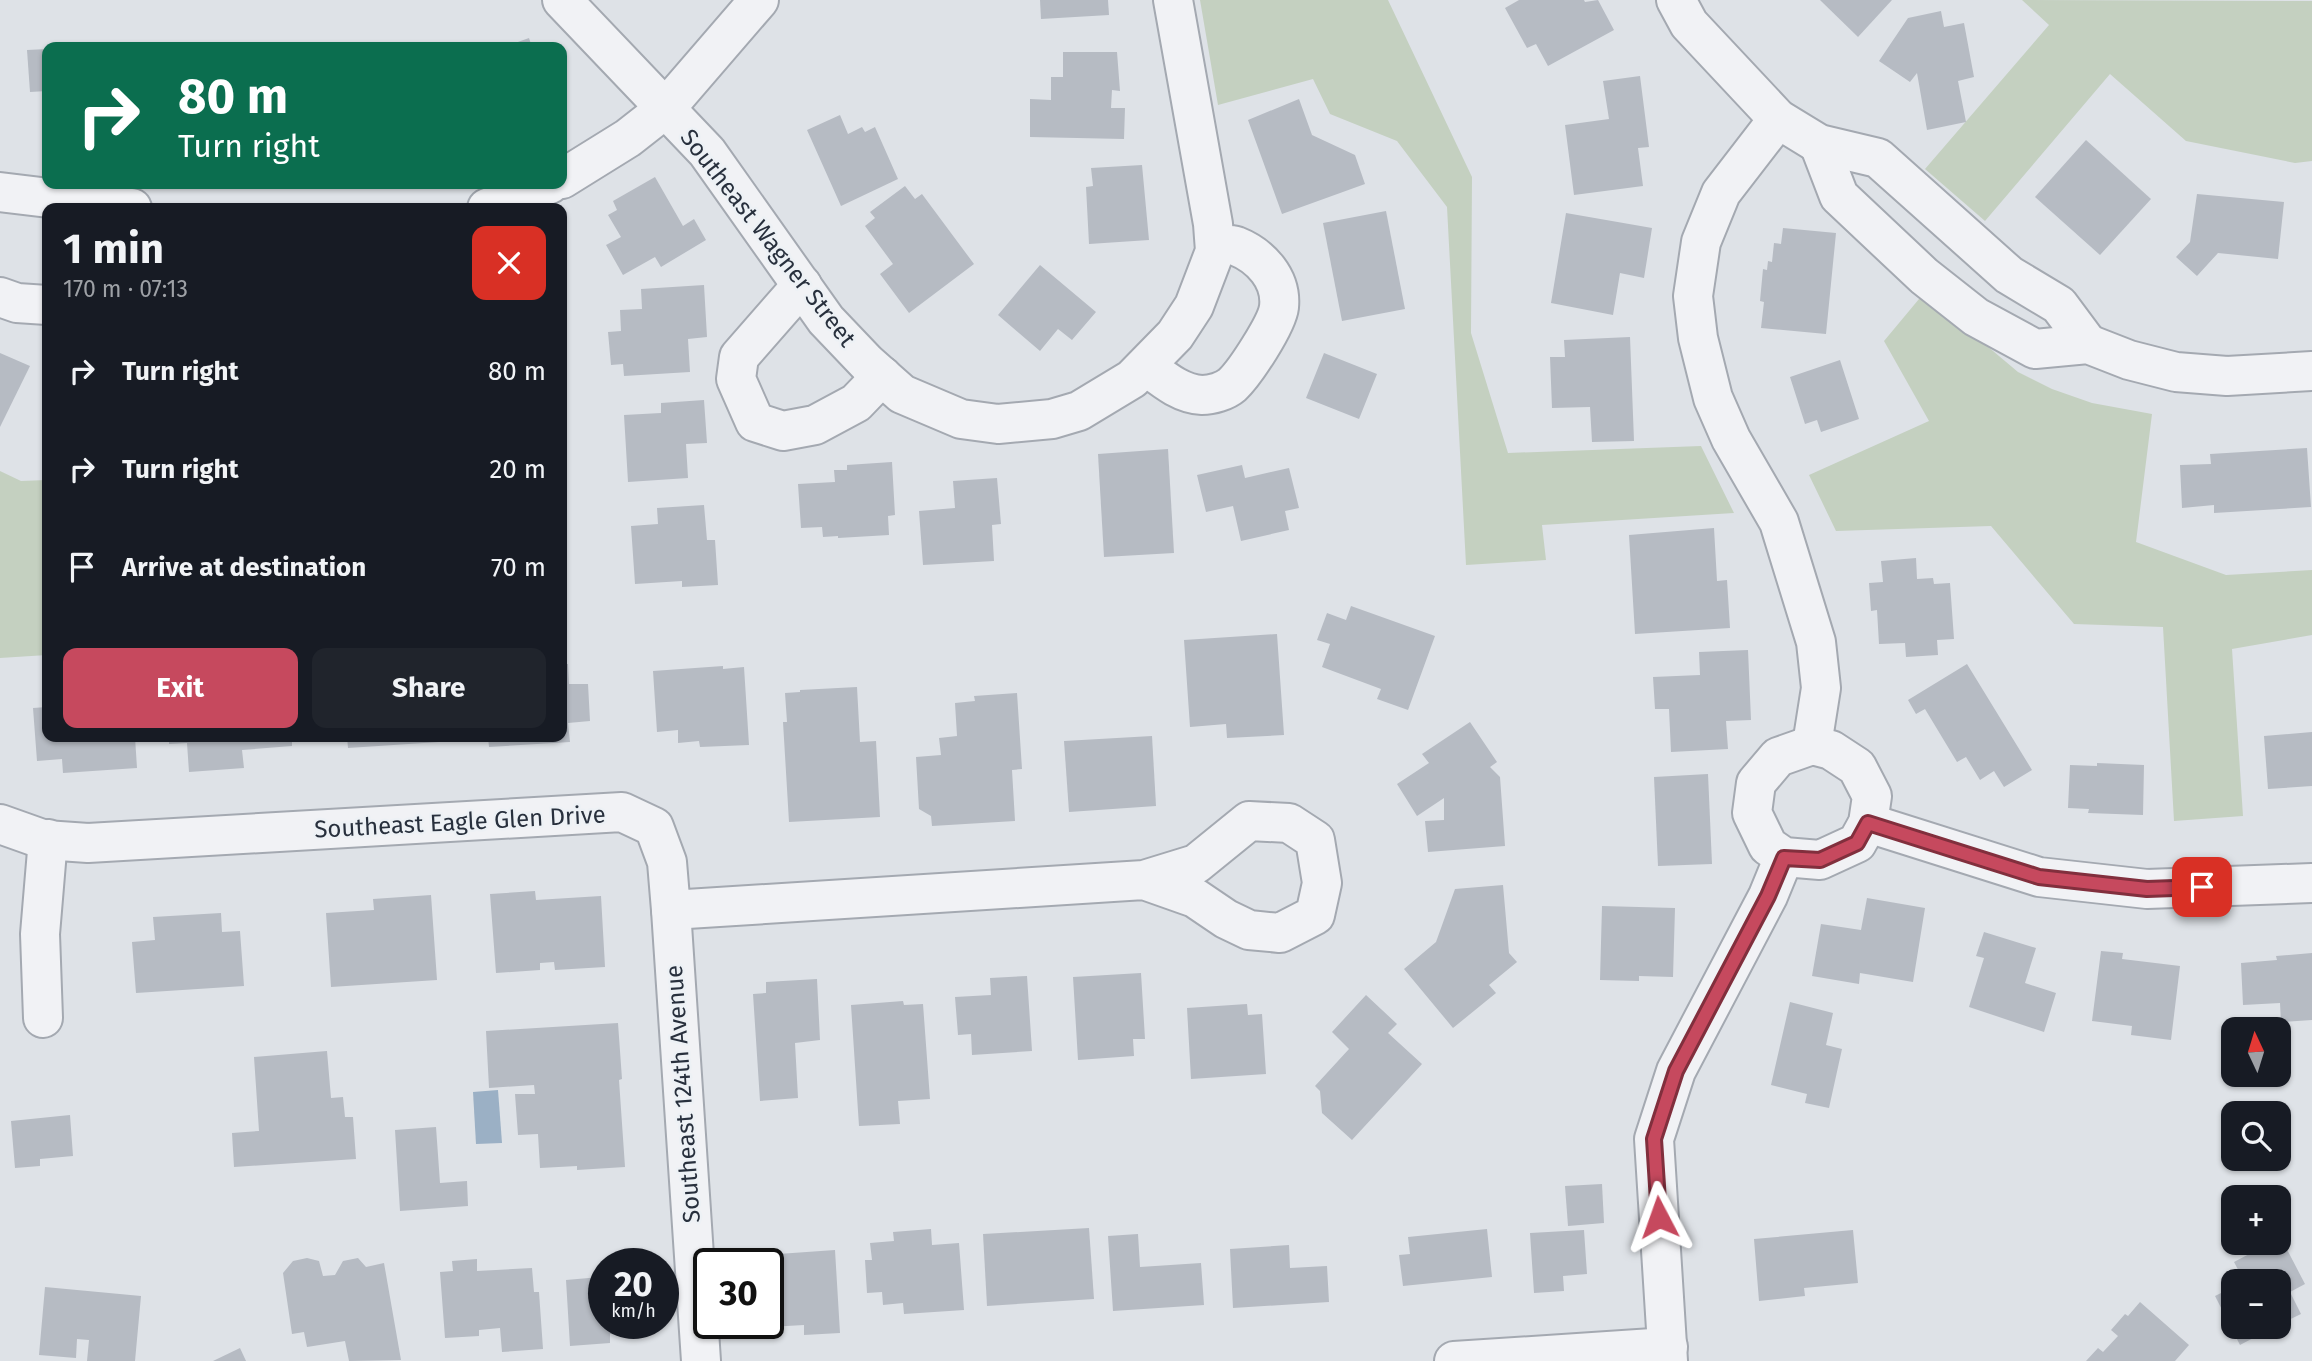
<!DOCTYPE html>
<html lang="en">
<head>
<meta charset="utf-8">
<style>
	body { margin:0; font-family:"Fira Sans",sans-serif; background:#20242c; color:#f1f3f6; height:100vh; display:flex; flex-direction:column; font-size:26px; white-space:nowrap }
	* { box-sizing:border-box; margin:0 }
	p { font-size:23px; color:#9ea1a6 }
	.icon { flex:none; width:38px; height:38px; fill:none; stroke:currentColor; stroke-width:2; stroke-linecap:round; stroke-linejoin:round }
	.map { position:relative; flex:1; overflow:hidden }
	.drawer { position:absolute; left:42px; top:203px; width:525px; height:539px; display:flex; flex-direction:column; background:#171b24; border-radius:14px; box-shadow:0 2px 5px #0004 }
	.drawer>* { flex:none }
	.guide { position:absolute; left:42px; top:42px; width:525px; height:147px; border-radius:14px; box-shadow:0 2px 5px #0004; background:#0b6e4f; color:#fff; overflow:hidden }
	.needle { width:46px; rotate:356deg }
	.tools { position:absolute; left:2221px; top:1017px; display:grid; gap:14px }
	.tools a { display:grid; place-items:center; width:70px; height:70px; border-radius:14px; background:#171b24; box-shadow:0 2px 5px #0004; font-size:35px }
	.speed { position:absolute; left:588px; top:1248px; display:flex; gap:14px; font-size:35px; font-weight:700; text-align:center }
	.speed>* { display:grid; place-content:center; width:91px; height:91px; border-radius:50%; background:#171b24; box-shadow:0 2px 5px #0004; line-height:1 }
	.speed small { font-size:18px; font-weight:400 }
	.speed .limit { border:4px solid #111; border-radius:10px; background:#fff; color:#111 }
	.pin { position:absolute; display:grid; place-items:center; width:60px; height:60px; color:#fff; margin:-30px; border-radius:14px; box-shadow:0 4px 10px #0006 }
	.me { position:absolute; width:77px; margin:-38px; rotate:356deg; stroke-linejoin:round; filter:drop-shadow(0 0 5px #0008) }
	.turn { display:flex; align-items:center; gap:24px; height:147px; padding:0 21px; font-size:32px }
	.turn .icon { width:91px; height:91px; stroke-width:2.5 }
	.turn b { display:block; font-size:49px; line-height:60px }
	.round { display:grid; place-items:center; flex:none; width:74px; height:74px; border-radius:14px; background:#20242c }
	.headline { display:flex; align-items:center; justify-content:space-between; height:119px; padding:0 21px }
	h1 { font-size:42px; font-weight:700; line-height:52px }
	.cta { display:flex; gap:14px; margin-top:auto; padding:14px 21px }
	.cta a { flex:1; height:80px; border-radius:14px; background:#c6495e; color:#fff; font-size:28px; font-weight:700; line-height:80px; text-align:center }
	.cta a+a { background:#20242c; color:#f1f3f6 }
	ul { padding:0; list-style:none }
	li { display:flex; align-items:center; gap:21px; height:98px; padding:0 21px }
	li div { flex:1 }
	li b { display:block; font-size:26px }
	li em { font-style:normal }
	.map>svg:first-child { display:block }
	.green { fill:#c4d0c0 }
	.water { fill:#9bb0c5 }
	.building { fill:#b6bbc3 }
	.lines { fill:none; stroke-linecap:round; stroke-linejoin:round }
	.minor-casing { stroke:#a4a9b1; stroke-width:42 }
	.minor { stroke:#f1f2f5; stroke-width:38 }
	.route-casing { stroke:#812f3d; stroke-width:18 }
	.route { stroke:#c6495e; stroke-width:12 }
	.labels { text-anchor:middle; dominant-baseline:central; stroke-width:5; stroke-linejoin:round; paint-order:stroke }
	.street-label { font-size:24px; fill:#28303d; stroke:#edf1f5 }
</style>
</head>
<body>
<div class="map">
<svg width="2312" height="1361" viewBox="0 0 2312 1361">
	<rect width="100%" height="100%" fill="#dee2e7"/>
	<!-- green -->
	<g class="green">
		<path d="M1200,0H1388L1472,177L1471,333L1508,453L1701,446L1734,513L1542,525L1546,560L1466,565L1447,207L1397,141L1330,114L1313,79L1218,105Z"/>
		<path d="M2022,0L2312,1V161L2295,163L2186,141L2110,74L1985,221L1925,169L2049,25Z"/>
		<path d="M1924,293L2018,372L2052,389L2092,403L2152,414L2136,542L2226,575L2312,570V635L2232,649L2243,816L2174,821L2163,627L2074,624L1991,526L1836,531L1809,475L1929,421L1884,341Z"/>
		<path d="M0,471L21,481L47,480V655L0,658Z"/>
	</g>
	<!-- water -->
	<path class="water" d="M498,1090L502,1143L476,1144L473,1092Z"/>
	<!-- building -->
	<g class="building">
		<path d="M1040,0H1108L1109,15L1041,19Z"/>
		<path d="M1519,0H1584L1585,2L1598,0L1614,30L1548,66L1536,44L1527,48L1505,8Z"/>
		<path d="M1820,0H1892L1858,37Z"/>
		<path d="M1941,11L1944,27L1964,23L1974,77L1958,81L1966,122L1927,130L1917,73L1910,82L1879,61L1908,18Z"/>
		<path d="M529,38L532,47H504Z"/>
		<path d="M109,42V47H58V45Z"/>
		<path d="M47,49V91L30,92L27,50Z"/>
		<path d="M1063,52H1117L1120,91L1112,90L1111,108H1125L1124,139L1030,137V99L1051,100V77H1063Z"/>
		<path d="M1640,76L1649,147L1638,148L1643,186L1574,195L1565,125L1609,119L1603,81Z"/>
		<path d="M1299,99L1312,135L1355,155L1365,184L1282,214L1248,120Z"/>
		<path d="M840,115L848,134L862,127L865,132L875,127L898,179L841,206L807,130Z"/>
		<path d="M2086,140L2151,199L2100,255L2035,197Z"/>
		<path d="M1142,165L1149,240L1089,244L1086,187L1093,186L1091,168Z"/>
		<path d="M655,177L683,226L694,219L706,240L661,267L655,257L623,275L606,245L621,237L608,215L617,210L613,201Z"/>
		<path d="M905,186L915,199L922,194L974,264L909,313L880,274L893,264L865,226L875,218L870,212Z"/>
		<path d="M2197,194L2284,202L2278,259L2218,253L2197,276L2176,257L2190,242Z"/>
		<path d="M1386,211L1405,309L1342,321L1323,223Z"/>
		<path d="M1566,213L1652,228L1644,278L1620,273L1613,315L1551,303Z"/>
		<path d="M1783,228L1836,233L1826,334L1761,328L1764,302L1760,301L1763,269L1767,270L1768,261L1772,262L1774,243L1781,244Z"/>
		<path d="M1040,265L1096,312L1072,340L1058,329L1040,351L998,315Z"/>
		<path d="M704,285L707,337L688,339L690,372L624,376L623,364L611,365L608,332L621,331L620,310L642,309L641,289Z"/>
		<path d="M1630,337L1634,441L1592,442L1590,407L1552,408L1550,357H1565L1564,340Z"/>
		<path d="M0,353L30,366L0,427Z"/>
		<path d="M1324,353L1377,374L1359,419L1306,398Z"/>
		<path d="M1840,360L1859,419L1821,432L1817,420L1805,424L1790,377Z"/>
		<path d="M704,400L707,443L686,444L688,478L628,482L624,415L661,413V403Z"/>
		<path d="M2307,448L2311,507L2214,513V505L2182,508L2180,465L2211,464L2210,454Z"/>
		<path d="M1168,449L1174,553L1104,557L1098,454Z"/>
		<path d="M892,462L895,515L888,516L889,535L838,538V536L823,537L822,527L801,528L798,484L835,482L834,470H847V465Z"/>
		<path d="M1242,465L1245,478L1289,468L1299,508L1285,511L1289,530L1241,541L1233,506L1206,512L1197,475Z"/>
		<path d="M997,478L1001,524L992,525L994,561L923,565L919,511L955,508L953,481Z"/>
		<path d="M704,505L707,540H715L718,585L682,587V581L635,584L631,526L658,524L657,508Z"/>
		<path d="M1714,528L1717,581L1727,580L1730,628L1635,634L1629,535Z"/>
		<path d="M1916,558L1917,579L1933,578L1934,584L1950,583L1954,639L1937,640L1938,655L1906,657L1905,643L1879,644L1877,610L1871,611L1869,583L1883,582L1881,561Z"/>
		<path d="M1351,606L1435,636L1408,710L1377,699L1381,689L1322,667L1330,644L1317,640L1327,613L1346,620Z"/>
		<path d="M1277,634L1284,735L1227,738L1226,724L1190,727L1184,640Z"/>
		<path d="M1748,650L1751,720L1726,721L1728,749L1671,752L1669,709H1655L1653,677L1700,675L1699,652Z"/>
		<path d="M562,664H568L569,684H588L590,721L568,723L570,742L489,747L488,737H562Z"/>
		<path d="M1967,664L2032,770L2004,787L1994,771L1980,780L1966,757L1957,762L1925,709L1916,714L1908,700Z"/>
		<path d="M723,666V669L744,667L749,745L700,747L699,741L678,743V730L657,732L653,671Z"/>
		<path d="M857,687L860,742L876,741L880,817L789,822L783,722H787L785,693L800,692V690Z"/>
		<path d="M1017,693L1022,769L1012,770L1015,821L932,826L931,816L919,809L916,757L941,755L939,738L957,736L955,703L975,701L974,696Z"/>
		<path d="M47,707V737H135L137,768L63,773L62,759L37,761L33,708Z"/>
		<path d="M1470,722L1497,762L1490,767L1500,777L1505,846L1428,852L1425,821L1444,820V798L1417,816L1397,784L1429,763L1422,754Z"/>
		<path d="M2312,732V786L2268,789L2264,736Z"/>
		<path d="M1152,736L1156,806L1069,812L1064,741Z"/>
		<path d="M169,737H292V746L242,750L244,768L189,772L187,743L169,744Z"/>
		<path d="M347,737H439V742L348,748Z"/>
		<path d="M2097,763L2144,765L2143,815L2088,813L2089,809L2068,808L2070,765L2097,766Z"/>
		<path d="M1708,774L1712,864L1658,866L1654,777Z"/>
		<path d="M1503,885L1509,953L1517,962L1489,985L1496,993L1453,1028L1404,969L1436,942L1455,889Z"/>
		<path d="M535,891L536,900L601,896L605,967L555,970L554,962L540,963V970L496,973L490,894Z"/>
		<path d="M431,895L437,980L331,987L326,913L374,910L373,899Z"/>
		<path d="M1867,898L1925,908L1913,982L1860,973L1859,984L1812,976L1821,924L1861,930Z"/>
		<path d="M1602,906L1675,908L1673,977L1639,976V981L1600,980Z"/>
		<path d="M221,913L222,932L240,931L244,986L136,993L132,942L155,940L153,917Z"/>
		<path d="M1984,932L2036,948L2025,983L2056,993L2044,1032L1969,1007L1984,958L1976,956Z"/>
		<path d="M2101,951L2123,953L2122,959L2180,966L2171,1040L2131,1035L2132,1026L2092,1021Z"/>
		<path d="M2312,953V1020L2281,1022L2280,1003L2243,1005L2241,963L2277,960L2276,956Z"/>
		<path d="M1141,973L1145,1039H1133L1134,1056L1078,1060L1073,977Z"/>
		<path d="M1027,976L1032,1051L972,1055L971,1034L958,1035L955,997L991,995L990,978Z"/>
		<path d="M817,979L820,1040L795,1043L798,1098L760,1101L753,994L766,993V982Z"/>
		<path d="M1366,995L1397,1024L1388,1033L1422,1064L1352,1140L1322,1113L1320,1091L1315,1086L1349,1049L1332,1032Z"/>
		<path d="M903,1001L904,1005L923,1004L930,1099L898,1101L900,1124L859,1126L851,1005Z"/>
		<path d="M1790,1002L1833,1013L1826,1045L1842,1049L1829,1108L1805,1103L1807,1094L1771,1085Z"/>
		<path d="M1247,1004L1248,1015L1262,1014L1266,1074L1191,1079L1187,1008Z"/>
		<path d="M618,1023L622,1079L619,1080L625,1167L577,1170V1166L540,1168L538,1134L518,1135L515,1094H535L534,1085L489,1088L486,1031Z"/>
		<path d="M327,1051L331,1098L343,1097L345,1117H353L356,1159L234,1167L232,1133L259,1131L254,1057Z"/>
		<path d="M70,1115L73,1156L40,1159V1166L15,1168L11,1121Z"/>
		<path d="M436,1127L440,1183L467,1181L468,1206L400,1211L395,1130Z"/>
		<path d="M1602,1184L1604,1223L1568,1226L1565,1186Z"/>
		<path d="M1089,1228L1094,1299L987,1306L983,1234Z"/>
		<path d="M931,1229L932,1245L959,1243L964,1310L904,1314L903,1303L883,1305L882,1292L867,1293L865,1260H872L870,1243L894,1241L893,1232Z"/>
		<path d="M1487,1229L1492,1277L1403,1286L1399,1255L1410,1254L1408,1237Z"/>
		<path d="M1584,1230L1587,1274L1563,1276L1564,1291L1534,1293L1530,1233Z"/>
		<path d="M1853,1230L1858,1283L1804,1288L1805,1296L1759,1301L1754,1239Z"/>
		<path d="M1138,1234L1140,1267L1201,1263L1204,1305L1113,1311L1108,1236Z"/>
		<path d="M2281,1238L2305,1284L2290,1292L2301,1314L2278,1325V1281H2244L2234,1262L2272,1242H2278Z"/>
		<path d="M1289,1245L1290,1268L1327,1266L1329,1302L1233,1308L1230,1249Z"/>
		<path d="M835,1250L840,1333L804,1335V1325L769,1327L768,1264H765L764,1255Z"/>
		<path d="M307,1258L319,1261L323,1276L335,1275L343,1261L358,1258L366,1267L384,1263L401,1360L349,1361L345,1341L307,1347L304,1332L292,1334L283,1273L293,1261Z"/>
		<path d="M477,1259V1271L532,1268L534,1292H539L543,1349L502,1352L500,1328L479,1330V1336L445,1338L440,1272L453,1271L452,1261Z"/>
		<path d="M599,1265H604V1323H652V1331L610,1334V1343L570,1346L566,1280L600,1277Z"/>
		<path d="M45,1287L141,1296L135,1361H87L89,1340L77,1339L76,1358L39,1355Z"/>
		<path d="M2233,1287V1326H2276L2240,1345L2215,1296Z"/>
		<path d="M2140,1302L2189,1345L2175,1361H2086L2098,1348L2103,1352L2118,1336L2111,1330L2125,1314L2128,1316Z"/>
		<path d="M240,1348L246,1361H213Z"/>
	</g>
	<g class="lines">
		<defs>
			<g id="minor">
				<path d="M562,0L707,152L826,320L867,363L902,394L961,419L998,424L1052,419L1079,411L1132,379L1175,335L1194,306L1215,251L1213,224L1173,0"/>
				<path d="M1676,0L1689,24L1778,119L1819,144L1878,158L2009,275L2059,305L2088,344"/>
				<path d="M1778,119L1721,193L1701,242L1693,296L1698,338L1713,398L1731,439L1779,522L1816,642L1821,688L1812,745"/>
				<path d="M1819,144L1839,196L1924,276L1976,317L2035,349L2088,344L2129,360L2176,372L2227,376L2312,371"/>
				<path d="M562,179L628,138L665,109L759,0"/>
				<path d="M0,192L132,208"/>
				<path d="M487,208L550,184"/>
				<path d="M802,285L739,357L736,379L755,422L783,431L815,425L856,403L882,376"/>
				<path d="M0,297L17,303L47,305"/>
				<path d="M1146,366C1162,378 1180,394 1202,395C1212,395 1225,391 1232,385C1245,373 1277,324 1279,307C1282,279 1261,256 1236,246C1230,244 1221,245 1215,245"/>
				<path d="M1812,745L1831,750L1857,767L1872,796L1868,823L1857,843L1820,860L1784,857L1768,846L1752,813L1756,783L1778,757Z"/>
				<path d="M1868,823L2039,877L2147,889L2312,883"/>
				<path d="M0,824L45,840L88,843L622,812L654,827L667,862L671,910L1144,880L1196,864L1249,821L1289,823L1315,840L1322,883L1315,915L1280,933L1249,930L1226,919L1195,898L1144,880"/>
				<path d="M671,910L701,1361"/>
				<path d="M43,1018L40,934L48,839"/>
				<path d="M1454,1361L1668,1347"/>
				<path d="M1668,1361L1654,1139L1676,1071L1768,896L1784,857"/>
			</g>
		</defs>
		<!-- minor casing -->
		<use href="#minor" class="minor-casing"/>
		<!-- minor -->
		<use href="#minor" class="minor"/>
	</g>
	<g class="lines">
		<defs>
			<path id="route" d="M1659,1217L1654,1139L1676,1071L1768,896L1784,858L1820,860L1857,843L1868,823L2039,877L2147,889L2202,887"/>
		</defs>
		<!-- route casing -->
		<use href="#route" class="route-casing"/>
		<!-- route -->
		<use href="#route" class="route"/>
	</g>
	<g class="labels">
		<!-- street labels -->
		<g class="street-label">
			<text transform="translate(768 238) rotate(52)">Southeast Wagner Street</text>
			<text transform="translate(460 822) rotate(-3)">Southeast Eagle Glen Drive</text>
			<text transform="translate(683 1094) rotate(-94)">Southeast 124th Avenue</text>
		</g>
	</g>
</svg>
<div class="tools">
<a><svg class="needle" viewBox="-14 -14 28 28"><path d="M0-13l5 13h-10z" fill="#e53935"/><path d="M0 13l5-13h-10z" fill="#9ea1a6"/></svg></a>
<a><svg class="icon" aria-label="search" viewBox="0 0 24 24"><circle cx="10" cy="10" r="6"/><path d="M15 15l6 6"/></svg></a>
<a>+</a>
<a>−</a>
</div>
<div class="speed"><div>20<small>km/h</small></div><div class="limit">30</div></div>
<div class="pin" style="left:2202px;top:887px;background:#d93025"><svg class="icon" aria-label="arrive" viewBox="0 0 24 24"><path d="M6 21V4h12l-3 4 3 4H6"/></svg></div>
<svg class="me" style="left:1659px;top:1217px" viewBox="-20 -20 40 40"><path d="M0-17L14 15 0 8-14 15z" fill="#c6495e" stroke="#fff" stroke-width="4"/></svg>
<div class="guide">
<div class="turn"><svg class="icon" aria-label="right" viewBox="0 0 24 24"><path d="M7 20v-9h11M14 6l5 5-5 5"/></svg><div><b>80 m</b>Turn right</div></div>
</div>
<section class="drawer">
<div class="headline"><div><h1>1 min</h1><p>170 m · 07:13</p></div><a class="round" style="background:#d93025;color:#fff"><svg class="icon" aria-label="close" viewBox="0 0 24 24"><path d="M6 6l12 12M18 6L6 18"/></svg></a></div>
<ul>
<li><svg class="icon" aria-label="right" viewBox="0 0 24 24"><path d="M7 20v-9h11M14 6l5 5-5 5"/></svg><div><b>Turn right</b></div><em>80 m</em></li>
<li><svg class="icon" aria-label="right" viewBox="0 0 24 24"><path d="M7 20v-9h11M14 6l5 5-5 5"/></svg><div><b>Turn right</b></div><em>20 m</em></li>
<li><svg class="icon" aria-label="arrive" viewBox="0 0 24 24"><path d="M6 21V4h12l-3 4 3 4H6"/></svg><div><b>Arrive at destination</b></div><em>70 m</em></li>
</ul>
<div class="cta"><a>Exit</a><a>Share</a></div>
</section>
</div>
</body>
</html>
